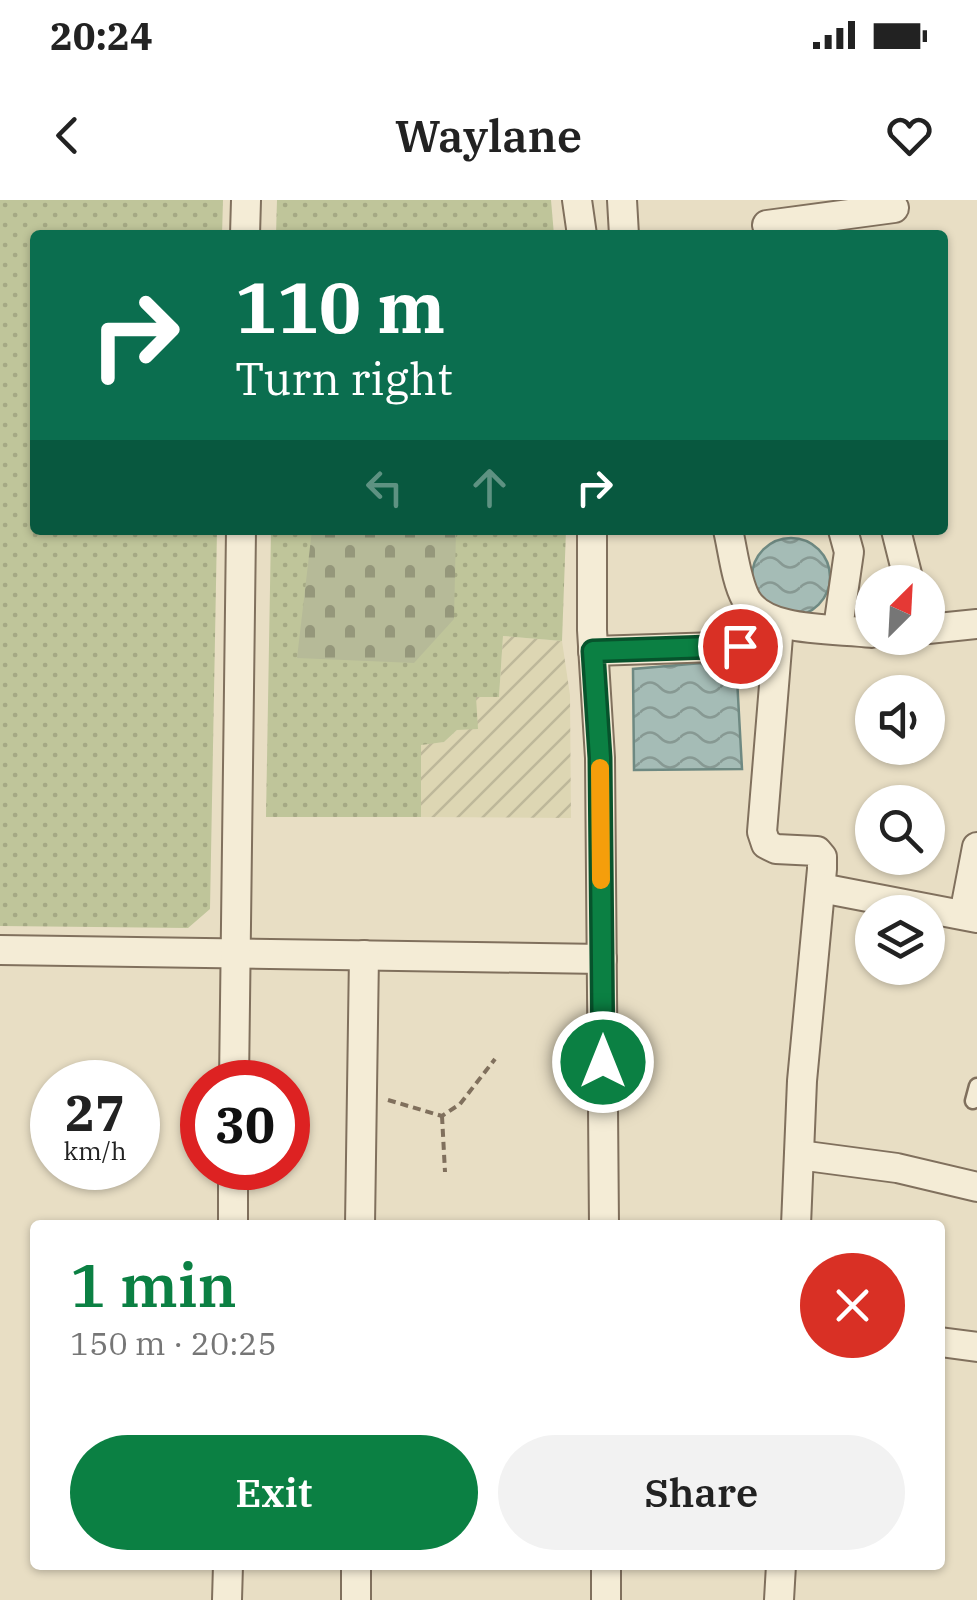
<!DOCTYPE html>
<html lang="en">
<head>
<meta charset="utf-8">
<style>
	body { margin:0; font-family:"IBM Plex Serif",serif; background:#f2f2f2; color:#222; height:100vh; display:flex; flex-direction:column; font-size:38px; white-space:nowrap }
	* { box-sizing:border-box; margin:0 }
	p { font-size:32px; color:#767676 }
	.icon { flex:none; width:55px; height:55px; fill:none; stroke:currentColor; stroke-width:2; stroke-linecap:round; stroke-linejoin:round }
	.map { position:relative; flex:1; overflow:hidden }
	.panel { position:absolute; left:30px; top:1020px; width:915px; height:350px; display:flex; flex-direction:column; background:#fff; border-radius:10px; box-shadow:0 2px 8px #0004 }
	.panel>* { flex:none }
	.hud { position:absolute; left:30px; top:30px; width:918px; height:305px; border-radius:10px; box-shadow:0 2px 8px #0004; background:#0b6e4f; color:#fff; overflow:hidden }
	.needle { width:65px; rotate:24deg }
	.tools { position:absolute; left:855px; top:365px; display:grid; gap:20px }
	.tools a { display:grid; place-items:center; width:90px; height:90px; border-radius:50%; background:#fff; box-shadow:0 2px 8px #0004; font-size:50px }
	.speed { position:absolute; left:30px; top:860px; display:flex; gap:20px; font-size:50px; font-weight:700; text-align:center }
	.speed>* { display:grid; place-content:center; width:130px; height:130px; border-radius:50%; background:#fff; box-shadow:0 2px 8px #0004; line-height:1 }
	.speed small { font-size:25px; font-weight:400 }
	.speed .limit { border:15px solid #d22; background:#fff; color:#111 }
	.pin { position:absolute; display:grid; place-items:center; width:85px; height:85px; color:#fff; margin:-42px; border:5px solid #fff; border-radius:50%; box-shadow:0 2px 10px #0007 }
	.me { position:absolute; width:110px; margin:-55px; rotate:0deg; stroke-linejoin:round; filter:drop-shadow(0 0 8px #0008) }
	.turn { display:flex; align-items:center; gap:35px; height:210px; padding:0 40px; font-size:45px }
	.turn .icon { width:130px; height:130px; stroke-width:2.5 }
	.turn b { display:block; font-size:70px; line-height:85px }
	.lanes { display:flex; align-items:center; height:95px; padding:0 40px; background:#0003; justify-content:center; gap:50px; direction:ltr }
	.lanes .off { opacity:.35 }
	.round { display:grid; place-items:center; flex:none; width:105px; height:105px; border-radius:52px; background:#f2f2f2 }
	.overview { display:flex; align-items:center; justify-content:space-between; height:170px; padding:0 40px }
	h1 { font-size:60px; font-weight:600; line-height:75px; color:#0b8043 }
	.primary-button { display:flex; gap:20px; margin-top:auto; padding:20px 40px }
	.primary-button a { flex:1; height:115px; border-radius:60px; background:#0b8043; color:#fff; font-size:40px; font-weight:600; line-height:115px; text-align:center }
	.primary-button a+a { background:#f2f2f2; color:#222 }
	.status { display:flex; justify-content:space-between; align-items:center; height:70px; padding:0 50px; background:#fff; direction:ltr }
	.status svg { height:28px; fill:currentColor }
	header { display:flex; justify-content:space-between; align-items:center; height:130px; padding:0 40px; background:#fff; font-size:45px; font-weight:600 }
	.map>svg:first-child { display:block }
	.farmland { fill:url(#farmland-furrows) }
	.grass { fill:url(#grass-dots) }
	.cemetery { fill:url(#cemetery-stones) }
	.water { fill:url(#water-waves); stroke:#6e8982; stroke-width:2.5 }
	.lines { fill:none; stroke-linecap:round; stroke-linejoin:round }
	.service-casing { stroke:#80705d; stroke-width:19 }
	.minor-casing { stroke:#80705d; stroke-width:32 }
	.path { stroke:#80705d; stroke-width:4; stroke-dasharray:8 5; stroke-linecap:butt }
	.service { stroke:#f4ecd6; stroke-width:14 }
	.minor { stroke:#f4ecd6; stroke-width:28 }
	.route-casing { stroke:#07532c; stroke-width:25 }
	.route { stroke:#0b8043; stroke-width:18 }
	.slow { stroke:#f59e0b; stroke-width:18 }
</style>
</head>
<body>
<div class="status"><b>20:24</b><svg viewBox="0 0 49 12"><path d="M0 12V9h3v3zM5 12V6h3v6zM10 12V3h3v9zM15 12V0h3v12zM26 1h20v11H26zM47 4h2v5h-2z"/></svg></div>
<header><svg class="icon" aria-label="back" viewBox="0 0 24 24"><path d="M15 5l-7 7 7 7"/></svg>Waylane<svg class="icon" aria-label="heart" viewBox="0 0 24 24"><path d="M12 20l-8-8c-3-5 5-10 8-4 3-6 11-1 8 4z"/></svg></header>
<div class="map">
<svg width="977" height="1400" viewBox="0 0 977 1400">
	<defs>
		<pattern id="farmland-furrows" width="10" height="10" patternUnits="userSpaceOnUse" patternTransform="scale(2.5)"><rect width="10" height="10" fill="#ddd6b3"/><path d="M-1 1l2-2M0 10L10 0M9 11l2-2" fill="none" stroke="#beb89a"/></pattern>
		<pattern id="grass-dots" width="8" height="8" patternUnits="userSpaceOnUse" patternTransform="scale(2.5)"><rect width="8" height="8" fill="#bfc59a"/><path d="M2 2h.1M6 6h.1" fill="none" stroke="#a5a984" stroke-width="1.8" stroke-linecap="round"/></pattern>
		<pattern id="cemetery-stones" width="16" height="16" patternUnits="userSpaceOnUse" patternTransform="scale(2.5)"><rect width="16" height="16" fill="#b6ba98"/><path d="M2 7V4a2 2 0 0 1 4 0v3zM10 15v-3a2 2 0 0 1 4 0v3z" fill="#95977b"/></pattern>
		<pattern id="water-waves" width="16" height="10" patternUnits="userSpaceOnUse" patternTransform="scale(2.5)"><rect width="16" height="10" fill="#a5bcb6"/><path d="M0 5q4-4 8 0t8 0" fill="none" stroke="#879993"/></pattern>
	</defs>
	<rect width="100%" height="100%" fill="#e8dec4"/>
	<!-- farmland -->
	<path class="farmland" d="M503,436L562,441L570,495L571,618L421,617V544L444,542L457,530L476,497H499Z"/>
	<!-- grass -->
	<g class="grass">
		<path d="M0,0H223L222,35H35V330H217L210,709L188,728L0,726Z"/>
		<path d="M277,0H551L554,35H276Z"/>
		<path d="M271,330H566L562,441L503,436L499,497H476L478,529L457,530L444,542L421,545V617H266Z"/>
	</g>
	<!-- cemetery -->
	<path class="cemetery" d="M312,330H456L454,419L414,463L297,458Z"/>
	<!-- water -->
	<g class="water">
		<circle cx="791" cy="377" r="39"/>
		<path d="M736,460L742,569L634,570L633,469Z"/>
	</g>
	<g class="lines">
		<defs>
			<path id="service" d="M973,901L977,886"/>
			<g id="minor">
				<path d="M577,0L582,35"/>
				<path d="M622,0L624,35"/>
				<path d="M767,25L894,8"/>
				<path d="M245,35L246,0"/>
				<path d="M592,330V430L600,558L604,1025"/>
				<path d="M728,330C733,351 736,381 746,399C766,434 837,428 872,433"/>
				<path d="M896,330L909,382"/>
				<path d="M779,424L762,632L766,644L776,649L817,651L822,657V669L802,881L796,1025"/>
				<path d="M838,428L849,352L843,330"/>
				<path d="M928,429L977,424"/>
				<path d="M593,451L777,445"/>
				<path d="M821,688L977,718"/>
				<path d="M964,715L977,647"/>
				<path d="M0,750L602,759"/>
				<path d="M234,882L241,330"/>
				<path d="M799,955L897,968L977,987"/>
				<path d="M233,1025V968"/>
				<path d="M360,1025L364,755"/>
				<path d="M940,1142L977,1147"/>
				<path d="M606,1365V1400"/>
				<path d="M227,1400L228,1365"/>
				<path d="M356,1400V1365"/>
				<path d="M779,1400L781,1365"/>
			</g>
		</defs>
		<!-- service casing -->
		<use href="#service" class="service-casing"/>
		<!-- minor casing -->
		<use href="#minor" class="minor-casing"/>
		<!-- path -->
		<g class="path">
			<path d="M388,900L442,916L460,904L495,859"/>
			<path d="M442,916L445,972"/>
		</g>
		<!-- service -->
		<use href="#service" class="service"/>
		<!-- minor -->
		<use href="#minor" class="minor"/>
	</g>
	<g class="lines">
		<defs>
			<path id="route" d="M603,862L600,558L593,451L740,446"/>
		</defs>
		<!-- route casing -->
		<use href="#route" class="route-casing"/>
		<!-- route -->
		<use href="#route" class="route"/>
		<!-- slow -->
		<path class="slow" d="M600,568L601,680"/>
	</g>
</svg>
<div class="tools">
<a><svg class="needle" viewBox="-14 -14 28 28"><path d="M0-13l5 13h-10z" fill="#e53935"/><path d="M0 13l5-13h-10z" fill="#767676"/></svg></a>
<a><svg class="icon" aria-label="sound" viewBox="0 0 24 24"><path d="M4 9h4l5-4v14l-5-4H4zM17 9q2 3 0 6"/></svg></a>
<a><svg class="icon" aria-label="search" viewBox="0 0 24 24"><circle cx="10" cy="10" r="6"/><path d="M15 15l6 6"/></svg></a>
<a><svg class="icon" aria-label="layers" viewBox="0 0 24 24"><path d="M12 4l9 5-9 5-9-5zM3 14l9 5 9-5"/></svg></a>
</div>
<div class="speed"><div>27<small>km/h</small></div><div class="limit">30</div></div>
<div class="pin" style="left:740px;top:446px;background:#d93025"><svg class="icon" aria-label="arrive" viewBox="0 0 24 24"><path d="M6 21V4h12l-3 4 3 4H6"/></svg></div>
<svg class="me" style="left:603px;top:862px" viewBox="-20 -20 40 40"><circle r="17" fill="#0b8043" stroke="#fff" stroke-width="3"/><path d="M0-11L8 9 0 5-8 9z" fill="#fff"/></svg>
<div class="hud">
<div class="turn"><svg class="icon" aria-label="right" viewBox="0 0 24 24"><path d="M7 20v-9h11M14 6l5 5-5 5"/></svg><div><b>110 m</b>Turn right</div></div>
<div class="lanes"><svg class="icon off" aria-label="left" viewBox="0 0 24 24"><path d="M17 20v-9H6M10 6l-5 5 5 5"/></svg><svg class="icon off" aria-label="ahead" viewBox="0 0 24 24"><path d="M12 20V5M6 11l6-6 6 6"/></svg><svg class="icon" aria-label="right" viewBox="0 0 24 24"><path d="M7 20v-9h11M14 6l5 5-5 5"/></svg></div>
</div>
<section class="panel">
<div class="overview"><div><h1>1 min</h1><p>150 m · 20:25</p></div><a class="round" style="background:#d93025;color:#fff"><svg class="icon" aria-label="close" viewBox="0 0 24 24"><path d="M6 6l12 12M18 6L6 18"/></svg></a></div>
<div class="primary-button"><a>Exit</a><a>Share</a></div>
</section>
</div>
</body>
</html>
